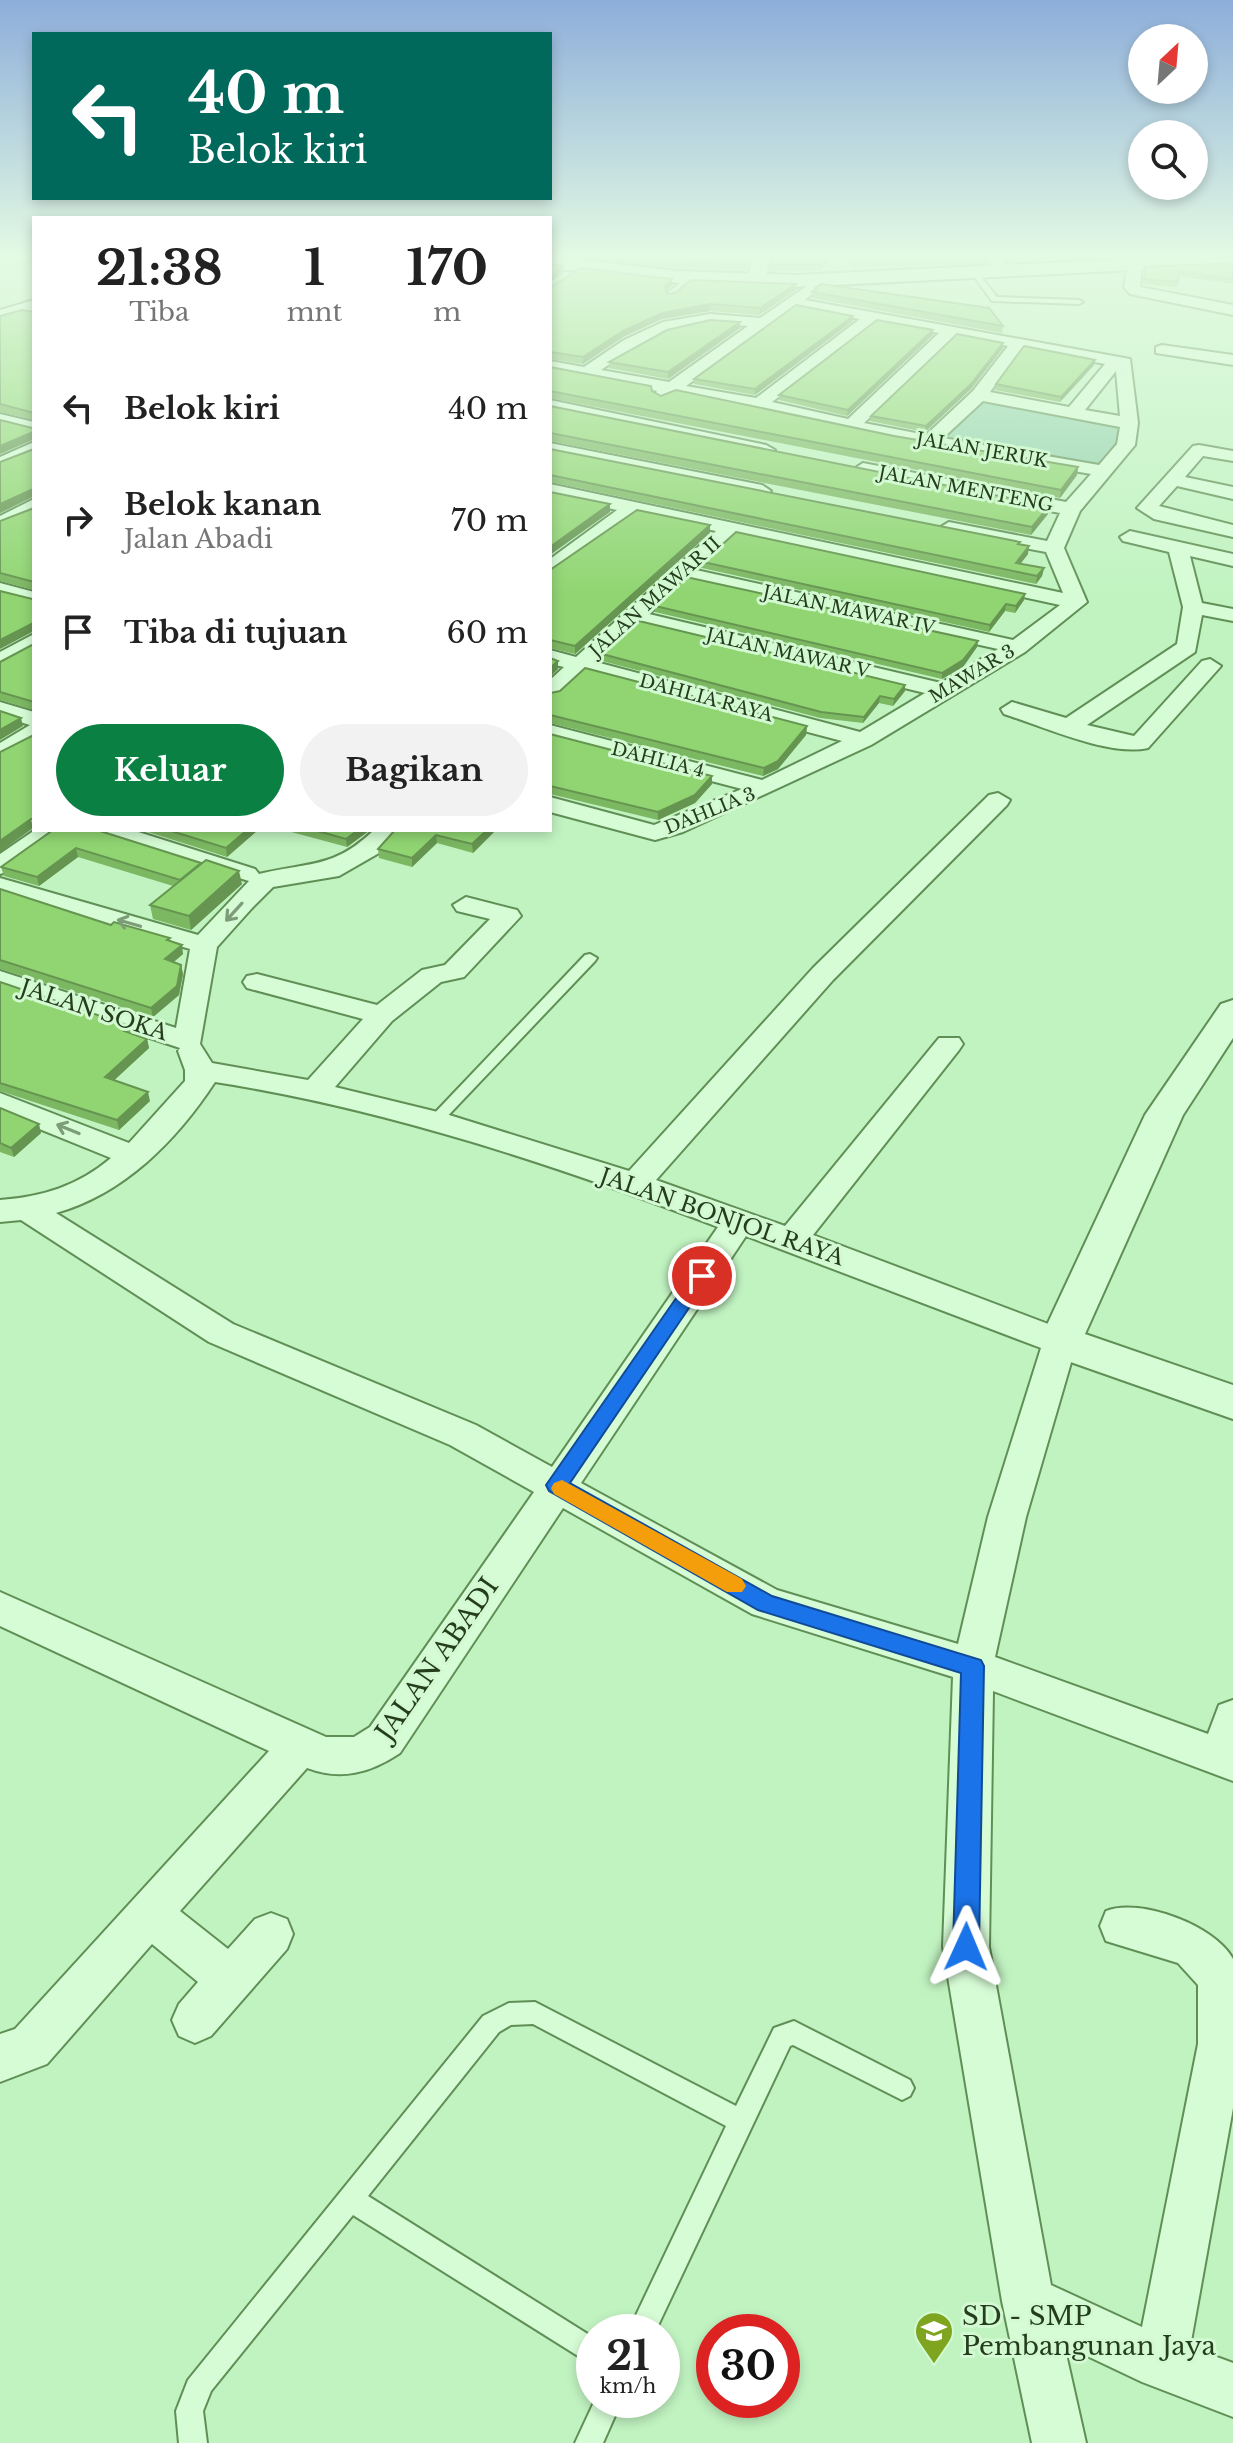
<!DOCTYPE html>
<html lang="id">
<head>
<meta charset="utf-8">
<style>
	body { margin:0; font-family:"Libre Baskerville",serif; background:#f2f2f2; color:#222; height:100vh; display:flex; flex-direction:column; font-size:30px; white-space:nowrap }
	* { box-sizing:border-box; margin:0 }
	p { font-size:26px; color:#767676 }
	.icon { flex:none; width:44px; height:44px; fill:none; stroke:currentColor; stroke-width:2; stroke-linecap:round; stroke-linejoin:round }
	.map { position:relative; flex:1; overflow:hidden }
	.panel { position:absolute; left:32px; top:216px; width:520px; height:616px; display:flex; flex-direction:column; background:#fff; border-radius:0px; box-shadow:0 4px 12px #0003 }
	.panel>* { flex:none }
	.guide { position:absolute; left:32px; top:32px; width:520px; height:168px; border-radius:0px; box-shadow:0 4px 12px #0003; background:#00695c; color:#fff; overflow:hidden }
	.needle { width:52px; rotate:26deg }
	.buttons { position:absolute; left:1128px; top:24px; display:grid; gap:16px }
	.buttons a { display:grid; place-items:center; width:80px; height:80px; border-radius:50%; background:#fff; box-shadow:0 4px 12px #0003; font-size:40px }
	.speed { position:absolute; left:576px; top:2314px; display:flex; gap:16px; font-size:40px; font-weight:700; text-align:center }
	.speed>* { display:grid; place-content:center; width:104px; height:104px; border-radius:50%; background:#fff; box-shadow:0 4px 12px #0003; line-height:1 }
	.speed small { font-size:20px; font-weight:400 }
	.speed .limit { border:12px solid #d22; background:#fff; color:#111 }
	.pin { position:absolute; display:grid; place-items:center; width:68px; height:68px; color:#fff; margin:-34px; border:4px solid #fff; border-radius:50%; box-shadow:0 2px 8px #0007 }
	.me { position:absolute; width:88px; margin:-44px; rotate:1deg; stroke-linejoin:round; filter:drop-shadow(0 0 6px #0008) }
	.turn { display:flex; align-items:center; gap:28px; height:168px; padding:0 24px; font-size:36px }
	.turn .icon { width:104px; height:104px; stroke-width:2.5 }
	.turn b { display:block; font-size:56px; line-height:68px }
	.eta { display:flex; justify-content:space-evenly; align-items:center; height:136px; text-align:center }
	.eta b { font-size:48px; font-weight:700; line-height:56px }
	.cta { display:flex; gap:16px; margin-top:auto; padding:16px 24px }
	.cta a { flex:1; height:92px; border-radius:48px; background:#0b8043; color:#fff; font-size:32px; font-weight:700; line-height:92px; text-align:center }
	.cta a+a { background:#f2f2f2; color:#222 }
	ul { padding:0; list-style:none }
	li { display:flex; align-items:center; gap:24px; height:112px; padding:0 24px }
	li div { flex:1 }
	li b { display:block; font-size:30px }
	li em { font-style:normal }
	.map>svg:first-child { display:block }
	.green { fill:#93d2ad }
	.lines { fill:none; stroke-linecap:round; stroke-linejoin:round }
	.service-casing { stroke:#608f56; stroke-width:4 }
	.minor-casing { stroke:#608f56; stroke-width:4 }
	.tertiary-casing { stroke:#608f56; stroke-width:4 }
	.secondary-casing { stroke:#457039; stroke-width:4 }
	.service { fill:#d6fcd5; fill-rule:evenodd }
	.minor { fill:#d6fcd5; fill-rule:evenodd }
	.tertiary { fill:#d6fcd5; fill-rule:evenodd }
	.secondary { fill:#d6fcd5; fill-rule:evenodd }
	.wall { fill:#7cb762 }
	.shaded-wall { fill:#659550 }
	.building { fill:#90d572; stroke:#659550; stroke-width:2 }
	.oneway { stroke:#7d9c78 }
	.route { fill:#1a73e8; stroke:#114b97; stroke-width:2 }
	.slow { fill:#f59e0b }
	.labels { text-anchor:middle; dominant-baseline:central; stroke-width:6; stroke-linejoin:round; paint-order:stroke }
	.far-street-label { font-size:18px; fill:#243d1c; stroke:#d2f9d1 }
	.street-label { font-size:22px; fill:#243d1c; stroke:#d2f9d1 }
	.near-street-label { font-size:26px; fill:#243d1c; stroke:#d2f9d1 }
	.near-poi-label { font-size:26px; fill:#243d1c; stroke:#d2f9d1; text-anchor:start }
</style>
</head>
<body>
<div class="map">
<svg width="1233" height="2443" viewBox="0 0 1233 2443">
	<rect width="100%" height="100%" fill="#c1f3c1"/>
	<!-- green -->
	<path class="green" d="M979,395L1129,423L1105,471L931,440Z"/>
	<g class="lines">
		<defs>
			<g id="service">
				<path d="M970,271H976L997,297L1079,300L1083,302L1079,304L992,301Z"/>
				<path d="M691,275L698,277L673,297H667V293Z"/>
				<path d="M590,954L597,958L595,961L440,1124H430L427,1121L430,1118L585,955Z"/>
				<path d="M535,2002L736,2106L774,2028L794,2021L910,2080L914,2088L910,2096L902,2100L793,2045L790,2046L655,2332H628L726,2126L533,2024L511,2025L499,2032L368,2196L594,2338V2366L353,2215L211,2391L203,2411L207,2443H179L176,2411L188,2380L483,2016L509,2003Z"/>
				<path d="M595,2400H622L603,2443H575Z"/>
			</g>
			<g id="minor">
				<path d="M7,254L34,255V263L9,257Z"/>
				<path d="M984,254H998L1009,272L1007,275H997Z"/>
				<path d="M1135,261L1142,265L1140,287L1233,305V315L1130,294L1124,287L1128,265Z"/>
				<path d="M810,284L818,289L805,300L1130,359L1138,423L1135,445L1080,511L1064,548L1087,602L1025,652L871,745L683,832L655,840L550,812V797L654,825L742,789L550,739V725L762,780L842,741L584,673L558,697L550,699V680L564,667L550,664V650L576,657L716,531L636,514L550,575V559L617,510L550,496V484L1063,593L1046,552L949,534L939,528L949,522L1047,541L1060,513L863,475L854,469L863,463L1066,502L1091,474L894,440L675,394L662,400L653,395L657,391L550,371V361L584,367L624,340L663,322L710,314L760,318ZM795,307L860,319L756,398L686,386ZM876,322L939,333L848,419L772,402ZM710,323L748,326L669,382L601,370C636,346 668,327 710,323ZM955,336L1008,346L973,391L926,435L864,423ZM1022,348L1105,364L1069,407L990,392ZM1116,371L1120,416L1085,410ZM983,401L1120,427L1117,444L1099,465L943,438ZM735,535L1060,605L1013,640L696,570ZM685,580L998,649L941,683L649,614ZM638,624L925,693L860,732L596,662Z"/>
				<path d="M34,300V310L0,320V310Z"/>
				<path d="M1162,345L1233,355V365L1156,353V347Z"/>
				<path d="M550,400L766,445L775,450L766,455L550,410Z"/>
				<path d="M0,414L34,422V432L0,424Z"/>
				<path d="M34,442V454L0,469V457Z"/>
				<path d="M550,443L762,485L771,491L762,497L550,453Z"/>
				<path d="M1199,445L1233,451V461L1203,456L1185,477L1233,487V499L1177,486L1159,506L1233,525V537L1154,519L1137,508L1193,446Z"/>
				<path d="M34,499V513L0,528V516Z"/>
				<path d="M1130,531L1233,554V566L1190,556L1202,603L1233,609V621L1202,615L1195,652L1087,725L1134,736L1202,661L1210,659L1221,666L1148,748C1110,757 1042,726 1004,714L1001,709L1012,702L1066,718L1177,644L1183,607L1169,552L1123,541L1120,537Z"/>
				<path d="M0,583L34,592V604L0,595Z"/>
				<path d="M34,634V649L0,668V652Z"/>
				<path d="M0,702L34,712V741L0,761V743L30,725L0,716Z"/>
				<path d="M998,793L1010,800L1007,805L833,980L656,1180L785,1226L939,1038H959L963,1044L959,1050L813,1235L1072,1333L1077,1342L1026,1517L995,1657L1208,1734L1219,1705L1233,1700V1781L993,1691L989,1947L1051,2285L1142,2327L1198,2044V1985L1178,1963L1106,1941L1100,1926L1106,1911C1140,1897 1216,1926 1233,1959V2108L1190,2347L1233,2363V2417L1142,2382L1064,2345L1086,2443H1032L1002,2301L943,1947L953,1677L752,1614L563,1508L400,1753C370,1773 341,1781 307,1768L180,1911L228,1949L255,1919L271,1913L287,1919L293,1934L287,1949L211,2036L195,2043L179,2036L172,2020L179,2004L198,1982L152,1944L47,2064L0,2082V2034L15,2029L269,1751L0,1626V1592L326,1737H354L370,1727L534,1492L450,1445L209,1342L21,1220L0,1222V1200C42,1197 78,1186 111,1158L0,1113V1093L129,1143L185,1081V1070L178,1051L180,1048L0,988V971L176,1028L190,949L0,894V878L198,935L249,881L97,835L94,830H132L255,869L259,874C308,862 334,869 374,830H400L379,853L339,876L273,887L252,908L217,947L200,1044L212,1063L308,1080L363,1019L247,988L243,982L247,976L257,974L377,1005L422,970L445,965L490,919L457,911L453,905L466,897L517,910L521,916L464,977L441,982L392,1021L335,1087L446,1114L629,1171L813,968L989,795ZM215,1082C387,1109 555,1165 718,1227L552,1467L476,1425L233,1324L56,1213C124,1194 177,1140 215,1082ZM746,1236L1041,1348L988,1517L958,1644L777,1590L581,1483Z"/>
				<path d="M35,830H64L9,871L0,874V854Z"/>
			</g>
			<g id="tertiary">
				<path d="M753,254H771L765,281L756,287L747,281Z"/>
				<path d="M1233,1000V1038L1183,1115L1085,1334L1233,1385V1419L1045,1353L1039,1342L1145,1115L1221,1004Z"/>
			</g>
			<path id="secondary" d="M1233,254V265L795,287L678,283L550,268V256L678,271L795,275Z"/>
		</defs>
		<!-- service casing -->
		<use href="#service" class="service-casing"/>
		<!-- minor casing -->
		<use href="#minor" class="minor-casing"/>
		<!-- tertiary casing -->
		<use href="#tertiary" class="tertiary-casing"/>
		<!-- secondary casing -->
		<use href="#secondary" class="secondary-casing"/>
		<!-- service -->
		<use href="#service" class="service"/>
		<!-- minor -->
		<use href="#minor" class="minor"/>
		<!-- tertiary -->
		<use href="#tertiary" class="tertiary"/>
		<!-- secondary -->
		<use href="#secondary" class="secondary"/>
	</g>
	<!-- wall -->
	<g class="wall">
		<path d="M551,254H750L746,270L678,268Z"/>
		<path d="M773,254H836L819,271H770Z"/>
		<path d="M1000,254H1125L1021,257L1020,261L1006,262Z"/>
		<path d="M987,258L986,263L853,267V262Z"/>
		<path d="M1233,263V284L1179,276L1177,287L1143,284L1145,267Z"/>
		<path d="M672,279V285L666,291L667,294L796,284V290L759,315L710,311L662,319L623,337L583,364L550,359V288Z"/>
		<path d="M812,292L1003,326L1002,333L812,298Z"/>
		<path d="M34,312V420L0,412V316Z"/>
		<path d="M853,316V321L755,395L694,384V379Z"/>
		<path d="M740,322V328L668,379L609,368V362Z"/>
		<path d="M933,335L847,416L779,400V395Z"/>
		<path d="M1003,343V348L971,389L925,432L870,421L871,416Z"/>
		<path d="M1095,360L1094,365L1060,402L995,390L996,384Z"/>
		<path d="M550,367L652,391L661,396L1078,467L1077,475L1060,498L550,398Z"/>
		<path d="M550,406L1048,514L1031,535L550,441Z"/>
		<path d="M34,426V590L0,581V521L34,508L33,497L0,513V462L34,449L33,440L0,454Z"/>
		<path d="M550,449L1020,545L1028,554L1020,564L1044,568L1042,576L1036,584L550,482Z"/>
		<path d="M710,525V533L575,654L550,648V570Z"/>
		<path d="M703,562L1024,600L1015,613L1005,611L989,632L702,568Z"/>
		<path d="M34,597V710L0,700V662L34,644L32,599Z"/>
		<path d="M655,606L977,647L963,667L942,679L655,612Z"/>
		<path d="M602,654L905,691L893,706L879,703L863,723L820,718L602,661Z"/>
		<path d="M550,693L807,726L806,735L778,769L763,776L550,723Z"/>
		<path d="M550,734L712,776V784L695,803L658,820L550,794Z"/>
		<path d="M53,830L242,884L191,930L153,919L150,905L173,886L78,857L39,886L4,876L1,867Z"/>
		<path d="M142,830H258L227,857Z"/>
		<path d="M284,830H370L347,847Z"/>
		<path d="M395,830H496L473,853L437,843L412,867L379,858L378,849Z"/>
		<path d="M0,889L111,925L170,941L183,954L174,962L181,965L183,974L179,995L153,1017L0,969Z"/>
		<path d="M0,982L130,1026L132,1034L147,1039L149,1048L114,1080L150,1101L119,1130L0,1091Z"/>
		<path d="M0,1108L41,1133L14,1157L0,1152Z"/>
	</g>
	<!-- shaded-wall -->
	<g class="shaded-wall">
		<path d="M830,254H836L819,271L820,265Z"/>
		<path d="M563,266V273L550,282V276Z"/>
		<path d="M672,279V285L664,293V287Z"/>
		<path d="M796,284V290L759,315L760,308Z"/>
		<path d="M710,304V311L662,319L623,337L583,364V357L623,331L662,313Z"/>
		<path d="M853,316V321L755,395V389Z"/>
		<path d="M740,322V328L668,379V372Z"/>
		<path d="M933,330V335L847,416L848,410Z"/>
		<path d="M1003,343V348L971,389L925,432L926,426Z"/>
		<path d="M1095,360L1094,365L1060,402L1061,397Z"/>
		<path d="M33,432L34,439L0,454V446Z"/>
		<path d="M1078,467L1077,475L1060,498L1061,490Z"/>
		<path d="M33,489L34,496L0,513V504Z"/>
		<path d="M610,504V512L550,555V547Z"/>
		<path d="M1049,506L1048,514L1031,535L1032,527Z"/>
		<path d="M710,525V533L575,654V646Z"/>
		<path d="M1029,546L1028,554L1015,571L1016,563Z"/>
		<path d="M1044,568L1042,576L1036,584L1037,576Z"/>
		<path d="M1025,594L1024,600L1015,613L1016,606Z"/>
		<path d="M1006,604L1005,611L989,632L990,625Z"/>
		<path d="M33,623L34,631L0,649V640Z"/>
		<path d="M978,641L977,647L963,667L942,679V673Z"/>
		<path d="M558,661V669L550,677V668Z"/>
		<path d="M905,685V691L893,706L894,699Z"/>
		<path d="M880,696L879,703L863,723L864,717Z"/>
		<path d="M21,718L23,726L0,740V730Z"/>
		<path d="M807,726L806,735L778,769L763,776L764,768Z"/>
		<path d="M712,776V784L695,803L658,820V812Z"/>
		<path d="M31,819L33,828L0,852V841Z"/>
		<path d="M247,830H258L227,857L226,848Z"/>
		<path d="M358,830H370L347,847L346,839Z"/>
		<path d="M487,830H496L473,853L472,844Z"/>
		<path d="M436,835L437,843L412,867V858Z"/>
		<path d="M76,848L78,857L39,886L37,877Z"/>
		<path d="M239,871L242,884L191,930L189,916Z"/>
		<path d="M182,945L183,954L166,968L165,959Z"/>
		<path d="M181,965L183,974L179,995L153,1017L151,1008Z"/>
		<path d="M147,1039L149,1048L107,1087L105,1077Z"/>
		<path d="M148,1092L150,1101L119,1130L117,1120Z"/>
		<path d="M39,1124L41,1133L14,1157L11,1148Z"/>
	</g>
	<!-- building -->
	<g class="building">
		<path d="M608,254H749L747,264L678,262Z"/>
		<path d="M773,254H830L820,265H771Z"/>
		<path d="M866,254H985L987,258L853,262Z"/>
		<path d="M1005,254H1019L1021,256L1007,257Z"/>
		<path d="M1233,263V279L1179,271L1178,282L1144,279L1145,267Z"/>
		<path d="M550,264L563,266L550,276Z"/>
		<path d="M580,268L672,279L664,287L667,294L675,293L691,280L796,284L760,308L710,304L662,313L623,331L583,357L550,352V288Z"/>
		<path d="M821,284L989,308L1003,326L812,292Z"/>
		<path d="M796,305L853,316L755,389L694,379Z"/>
		<path d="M22,310L34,312V413L0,404V316Z"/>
		<path d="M710,320L740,322L668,372L609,362L667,330Z"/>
		<path d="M877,320L933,330L848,410L779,395Z"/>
		<path d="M957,334L1003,343L971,384L926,426L871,416Z"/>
		<path d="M1024,346L1095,360L1061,397L996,384Z"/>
		<path d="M550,367L651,386L652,391L661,396L676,390L894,436L1078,467L1061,490L550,391Z"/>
		<path d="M550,406L1049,506L1032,527L550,433Z"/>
		<path d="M0,420L32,428L34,426V582L0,573V521L34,508L33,489L0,504V462L34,449L33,432L0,446Z"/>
		<path d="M550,449L1020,542L1018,544L1029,546L1016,563L1044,568L1037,576L550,475Z"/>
		<path d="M550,492L610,504L550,547Z"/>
		<path d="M637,510L710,525L575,646L550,640V570Z"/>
		<path d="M736,532L1025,594L1016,606L1006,604L990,625L703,562Z"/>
		<path d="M686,577L978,641L963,660L942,673L655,606Z"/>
		<path d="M0,591L32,599L34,597V702L0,692V662L34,644L33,623L0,640Z"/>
		<path d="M639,621L905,685L894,699L880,696L864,717L821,712L602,654Z"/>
		<path d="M550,658L558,661L550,668Z"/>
		<path d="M585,668L807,726L778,761L764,768L550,715V693L560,691Z"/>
		<path d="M0,711L21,718L0,730Z"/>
		<path d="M34,720V819H31L0,841V752L34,735Z"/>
		<path d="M550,734L712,776L695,795L658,812L550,786Z"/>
		<path d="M53,830H97L201,863L180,880L76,848L37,877L1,867Z"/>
		<path d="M168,830H247L226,848Z"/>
		<path d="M314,830H358L346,839Z"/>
		<path d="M395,830H487L472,844L436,835L412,858L378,849Z"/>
		<path d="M206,860L239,871L189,916L150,905Z"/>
		<path d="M0,889L111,925L114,922L170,938L167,940L182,945L165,959L181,965L177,986L151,1008L0,960Z"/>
		<path d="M0,982L130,1026L124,1031L147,1039L105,1077L148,1092L117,1120L0,1083Z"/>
		<path d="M0,1108L39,1124L11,1148L0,1143Z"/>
	</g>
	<!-- one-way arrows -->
	<defs><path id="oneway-shaft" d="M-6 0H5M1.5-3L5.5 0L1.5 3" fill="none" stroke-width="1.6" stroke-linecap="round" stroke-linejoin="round" transform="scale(2)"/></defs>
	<g class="oneway">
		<use href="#oneway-shaft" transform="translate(234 912) rotate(132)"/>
		<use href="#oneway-shaft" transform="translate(129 923) rotate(-164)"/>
		<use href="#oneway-shaft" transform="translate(68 1129) rotate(-158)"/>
	</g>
	<!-- sky -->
	<linearGradient id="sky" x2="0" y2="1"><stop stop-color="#8daeda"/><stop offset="0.43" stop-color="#e3fae3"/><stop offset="1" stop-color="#e3fae3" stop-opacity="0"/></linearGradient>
	<rect width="1233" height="596" fill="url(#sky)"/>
	<!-- route -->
	<path class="route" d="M702,1269L708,1271V1280L570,1483L772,1596L981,1660L984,1666L979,1947L975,1956L966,1959L957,1956L953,1947L961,1673L758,1610L549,1491L546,1485L695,1271Z"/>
	<!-- slow -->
	<path class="slow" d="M562,1480L742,1579L746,1586L742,1592H727L554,1494L551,1488L554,1483Z"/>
	<!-- icons -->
	<defs>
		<symbol id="school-pin" viewBox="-11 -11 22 30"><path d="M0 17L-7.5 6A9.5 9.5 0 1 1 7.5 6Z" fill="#7fa41f" stroke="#d2f9d1"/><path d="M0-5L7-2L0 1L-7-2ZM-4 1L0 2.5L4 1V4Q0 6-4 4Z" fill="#fff"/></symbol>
	</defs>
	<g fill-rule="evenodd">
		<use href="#school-pin" x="912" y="2309" width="44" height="60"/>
	</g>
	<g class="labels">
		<!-- far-street labels -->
		<g class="far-street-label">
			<text transform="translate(982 450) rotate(10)">JALAN JERUK</text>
			<text transform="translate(966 489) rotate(11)">JALAN MENTENG</text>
			<text transform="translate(655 597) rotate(-42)">JALAN MAWAR II</text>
			<text transform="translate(849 610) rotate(12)">JALAN MAWAR IV</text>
			<text transform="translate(788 653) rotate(13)">JALAN MAWAR V</text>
			<text transform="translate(972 674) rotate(-31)">MAWAR 3</text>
			<text transform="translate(706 698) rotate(15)">DAHLIA RAYA</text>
			<text transform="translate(658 760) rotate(14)">DAHLIA 4</text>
			<text transform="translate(710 811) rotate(-22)">DAHLIA 3</text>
		</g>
		<!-- street labels -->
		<g class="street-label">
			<text transform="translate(94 1010) rotate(18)">JALAN SOKA</text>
			<text transform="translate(722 1217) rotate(19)">JALAN BONJOL RAYA</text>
		</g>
		<!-- near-street labels -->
		<g class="near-street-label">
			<text transform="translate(437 1659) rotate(-55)">JALAN ABADI</text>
		</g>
		<!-- near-poi labels -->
		<g class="near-poi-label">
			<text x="962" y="2316">SD - SMP<tspan x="962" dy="30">Pembangunan Jaya</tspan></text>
		</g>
	</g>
</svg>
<div class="buttons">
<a><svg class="needle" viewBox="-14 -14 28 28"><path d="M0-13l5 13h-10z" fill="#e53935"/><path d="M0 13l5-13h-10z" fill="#767676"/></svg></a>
<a><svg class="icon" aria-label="search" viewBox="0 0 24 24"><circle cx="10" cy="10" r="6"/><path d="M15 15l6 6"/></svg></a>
</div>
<div class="speed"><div>21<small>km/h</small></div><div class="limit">30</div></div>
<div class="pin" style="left:702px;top:1276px;background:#d93025"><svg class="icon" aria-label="arrive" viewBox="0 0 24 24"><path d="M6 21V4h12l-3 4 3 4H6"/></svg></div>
<svg class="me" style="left:966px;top:1947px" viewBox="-20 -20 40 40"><path d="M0-17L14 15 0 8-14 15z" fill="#1a73e8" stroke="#fff" stroke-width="4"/></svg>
<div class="guide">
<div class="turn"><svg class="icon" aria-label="left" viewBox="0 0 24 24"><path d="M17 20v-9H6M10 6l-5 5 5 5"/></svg><div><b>40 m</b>Belok kiri</div></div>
</div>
<section class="panel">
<div class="eta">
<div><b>21:38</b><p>Tiba</p></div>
<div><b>1</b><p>mnt</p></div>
<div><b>170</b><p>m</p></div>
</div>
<ul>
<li><svg class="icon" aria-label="left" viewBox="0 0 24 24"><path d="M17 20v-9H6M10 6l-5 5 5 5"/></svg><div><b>Belok kiri</b></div><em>40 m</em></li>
<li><svg class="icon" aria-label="right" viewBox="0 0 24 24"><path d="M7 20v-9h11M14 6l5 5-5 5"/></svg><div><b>Belok kanan</b><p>Jalan Abadi</p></div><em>70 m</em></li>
<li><svg class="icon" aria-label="arrive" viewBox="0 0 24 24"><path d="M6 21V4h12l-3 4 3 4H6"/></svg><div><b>Tiba di tujuan</b></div><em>60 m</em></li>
</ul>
<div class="cta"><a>Keluar</a><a>Bagikan</a></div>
</section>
</div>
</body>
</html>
